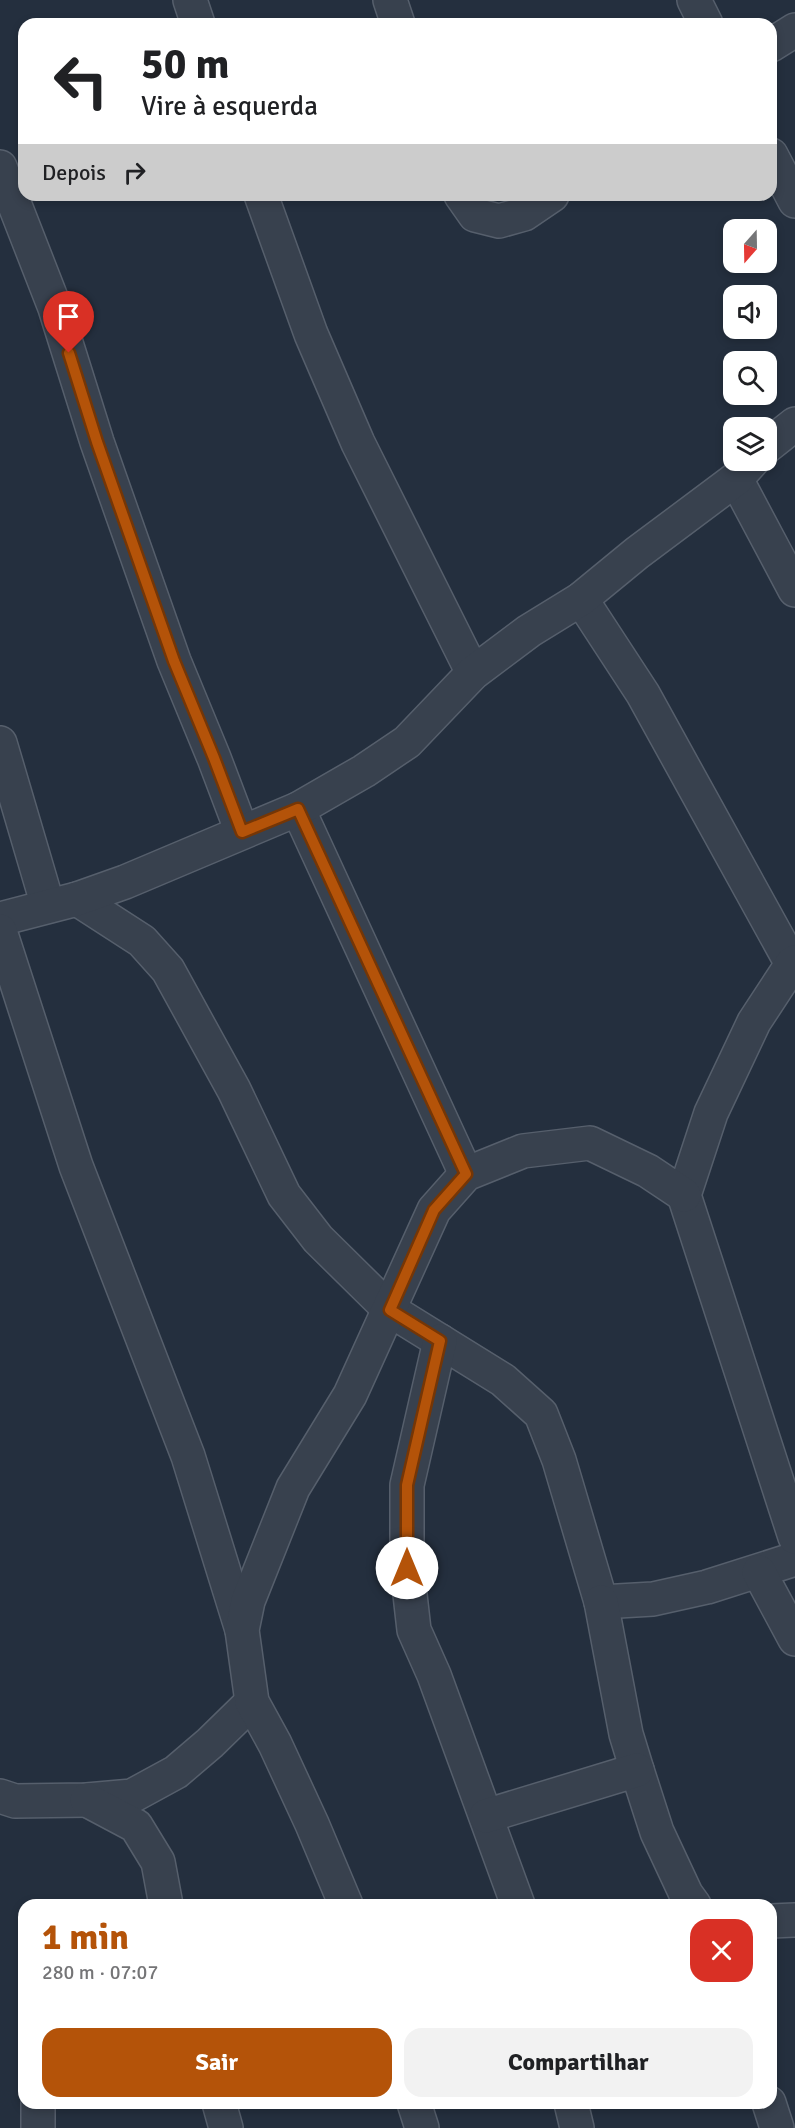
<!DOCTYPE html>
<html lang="pt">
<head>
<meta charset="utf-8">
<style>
	body { margin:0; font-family:Signika,sans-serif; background:#f2f2f2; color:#202124; height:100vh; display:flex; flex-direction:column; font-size:22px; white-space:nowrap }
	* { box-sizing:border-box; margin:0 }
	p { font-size:20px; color:#757577 }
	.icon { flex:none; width:33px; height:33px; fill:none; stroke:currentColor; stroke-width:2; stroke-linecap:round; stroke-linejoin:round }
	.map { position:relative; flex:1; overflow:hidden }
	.panel { position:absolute; left:18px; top:1899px; width:759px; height:210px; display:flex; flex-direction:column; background:#fff; border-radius:18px; box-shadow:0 3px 9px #0003 }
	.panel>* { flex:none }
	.guide { position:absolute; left:18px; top:18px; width:759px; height:183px; border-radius:18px; box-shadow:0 3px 9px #0003; background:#fff; color:#202124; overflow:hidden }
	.needle { width:39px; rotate:200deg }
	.fabs { position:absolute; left:723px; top:219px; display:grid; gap:12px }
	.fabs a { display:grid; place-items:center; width:54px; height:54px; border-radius:12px; background:#fff; box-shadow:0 3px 9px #0003; font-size:30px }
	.pin { position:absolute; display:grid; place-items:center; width:51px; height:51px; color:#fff; margin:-62px -26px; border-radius:50% 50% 50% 0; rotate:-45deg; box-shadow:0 0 6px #0007 }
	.pin .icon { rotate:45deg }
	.me { position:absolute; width:66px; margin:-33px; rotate:0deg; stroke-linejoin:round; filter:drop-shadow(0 0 4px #0008) }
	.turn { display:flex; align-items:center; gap:21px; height:126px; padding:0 24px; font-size:27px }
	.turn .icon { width:78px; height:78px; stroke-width:2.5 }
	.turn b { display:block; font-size:42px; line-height:51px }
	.then { display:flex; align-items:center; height:57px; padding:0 24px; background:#0003; gap:12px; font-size:22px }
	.round { display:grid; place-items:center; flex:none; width:63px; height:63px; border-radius:18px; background:#f2f2f2 }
	.headline { display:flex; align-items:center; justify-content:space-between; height:102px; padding:0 24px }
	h1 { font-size:36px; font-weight:800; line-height:45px; color:#b45309 }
	.button { display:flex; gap:12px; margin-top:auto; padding:12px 24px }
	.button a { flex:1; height:69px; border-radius:18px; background:#b45309; color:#fff; font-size:24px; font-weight:800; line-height:69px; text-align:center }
	.button a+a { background:#f2f2f2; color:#202124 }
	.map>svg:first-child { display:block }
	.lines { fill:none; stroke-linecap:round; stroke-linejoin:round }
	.street-casing { stroke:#565f6c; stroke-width:36 }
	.street { stroke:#38414e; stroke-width:33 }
	.route-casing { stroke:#753606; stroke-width:15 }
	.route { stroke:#b45309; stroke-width:10 }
</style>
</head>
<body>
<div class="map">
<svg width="795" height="2128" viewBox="0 0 795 2128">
	<rect width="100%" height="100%" fill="#242f3e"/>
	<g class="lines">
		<defs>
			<g id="street">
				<path d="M190,0L198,24"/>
				<path d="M390,0L398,24"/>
				<path d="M694,0L706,24"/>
				<path d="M771,45L795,30"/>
				<path d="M771,155L795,201"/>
				<path d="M0,167L55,308L97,442L174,661L214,758L242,832"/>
				<path d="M261,195L311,334L358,443L473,673"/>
				<path d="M461,195L475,215L499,221L524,214L552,195"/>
				<path d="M766,447L795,424"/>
				<path d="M736,479L795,590"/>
				<path d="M581,599L643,694L792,964"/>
				<path d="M0,743L48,906"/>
				<path d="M298,809L466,1174"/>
				<path d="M77,899L142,941L168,970L234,1090L284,1195L318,1239L390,1310L503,1380L541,1414L559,1460L601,1602L653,1599L707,1587L795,1559"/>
				<path d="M0,919L77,899L125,882L298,809L364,771L407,742L473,673L529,631L581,599L637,553L736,479L753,460"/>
				<path d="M0,931L76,1166L188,1456L242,1630"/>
				<path d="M795,962L792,964L754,1022L711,1113L684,1195L795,1537"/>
				<path d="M440,1341L407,1485V1568L414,1630L434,1675L518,1905"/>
				<path d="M759,1572L795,1639"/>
				<path d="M601,1602L626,1734L637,1770L657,1832L686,1894L694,1905"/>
				<path d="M0,1796L15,1801L87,1800L132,1796L176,1772L210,1743L252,1702"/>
				<path d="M87,1800L136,1826L158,1862L166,1905"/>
				<path d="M486,1816L637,1770"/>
				<path d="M346,1905L312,1824L275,1744L252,1702L242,1630L248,1601L293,1488L350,1395L434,1210L466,1174L523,1151L590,1143L648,1171L684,1195"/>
				<path d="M771,1921L795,1920"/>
				<path d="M38,2103V2128"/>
				<path d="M219,2103L226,2128"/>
				<path d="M414,2103L422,2128"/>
				<path d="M571,2103L577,2128"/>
				<path d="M769,2103L777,2128"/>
			</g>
		</defs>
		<!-- street casing -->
		<use href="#street" class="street-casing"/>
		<!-- street -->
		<use href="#street" class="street"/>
	</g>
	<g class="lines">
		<defs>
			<path id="route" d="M69,353L97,442L174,661L214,758L242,832L298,809L466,1174L434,1210L390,1310L440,1341L407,1485V1568"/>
		</defs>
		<!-- route casing -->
		<use href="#route" class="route-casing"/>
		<!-- route -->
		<use href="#route" class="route"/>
	</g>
</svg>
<div class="fabs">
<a><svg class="needle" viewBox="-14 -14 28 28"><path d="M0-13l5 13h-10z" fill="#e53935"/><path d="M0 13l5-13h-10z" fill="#757577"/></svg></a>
<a><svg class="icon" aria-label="sound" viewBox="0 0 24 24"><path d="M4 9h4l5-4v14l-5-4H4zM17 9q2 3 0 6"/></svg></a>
<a><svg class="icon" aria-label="search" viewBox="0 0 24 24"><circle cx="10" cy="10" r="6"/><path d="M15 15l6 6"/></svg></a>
<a><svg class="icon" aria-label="layers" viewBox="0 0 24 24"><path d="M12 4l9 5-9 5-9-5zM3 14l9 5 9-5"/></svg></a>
</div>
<div class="pin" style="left:69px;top:353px;background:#d93025"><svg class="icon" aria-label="arrive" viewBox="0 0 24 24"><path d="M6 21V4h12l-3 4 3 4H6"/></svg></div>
<svg class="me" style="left:407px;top:1568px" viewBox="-20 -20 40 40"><circle r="19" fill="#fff"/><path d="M0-13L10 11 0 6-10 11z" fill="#b45309"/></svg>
<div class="guide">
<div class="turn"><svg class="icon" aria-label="left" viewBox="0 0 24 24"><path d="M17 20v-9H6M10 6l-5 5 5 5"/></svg><div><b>50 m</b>Vire à esquerda</div></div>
<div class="then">Depois<svg class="icon" aria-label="right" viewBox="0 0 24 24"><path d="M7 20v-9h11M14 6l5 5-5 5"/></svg></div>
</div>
<section class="panel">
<div class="headline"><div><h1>1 min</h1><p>280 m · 07:07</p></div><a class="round" style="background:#d93025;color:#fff"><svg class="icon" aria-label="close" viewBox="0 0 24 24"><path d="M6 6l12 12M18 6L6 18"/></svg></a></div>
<div class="button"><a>Sair</a><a>Compartilhar</a></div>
</section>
</div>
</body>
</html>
